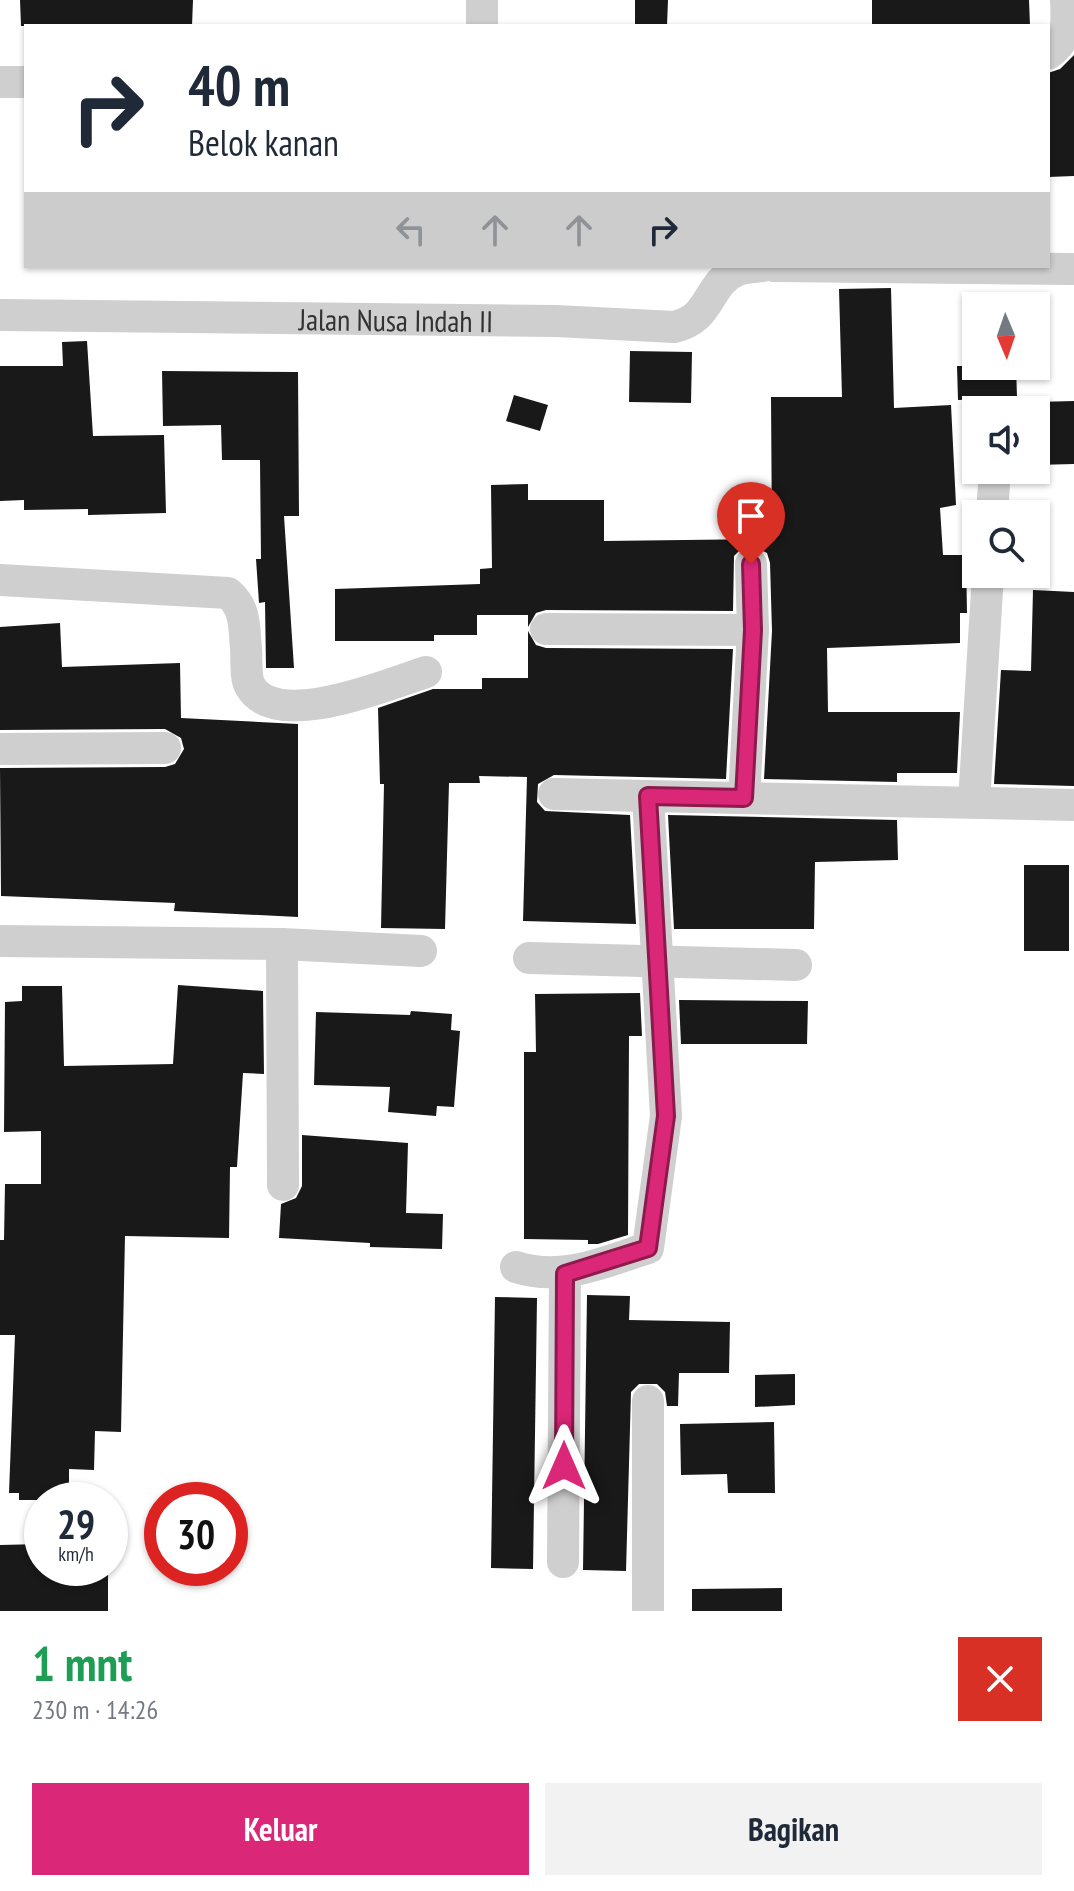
<!DOCTYPE html>
<html lang="id">
<head>
<meta charset="utf-8">
<style>
	body { margin:0; font-family:"PT Sans Narrow",sans-serif; background:#f2f2f3; color:#1f2937; height:100vh; display:flex; flex-direction:column; font-size:30px; white-space:nowrap }
	* { box-sizing:border-box; margin:0 }
	p { font-size:26px; color:#747a83 }
	.icon { flex:none; width:44px; height:44px; fill:none; stroke:currentColor; stroke-width:2; stroke-linecap:round; stroke-linejoin:round }
	.map { position:relative; height:1611px; overflow:hidden }
	.drawer { display:flex; flex-direction:column; background:#fff; flex:1 }
	.drawer>* { flex:none }
	.guide { position:absolute; left:24px; top:24px; width:1026px; height:244px; border-radius:0px; box-shadow:0 2px 6px #0004; background:#fff; color:#1f2937; overflow:hidden }
	.needle { width:52px; rotate:178deg }
	.buttons { position:absolute; left:962px; top:292px; display:grid; gap:16px }
	.buttons a { display:grid; place-items:center; width:88px; height:88px; border-radius:0px; background:#fff; box-shadow:0 2px 6px #0004; font-size:40px }
	.speed { position:absolute; left:24px; top:1482px; display:flex; gap:16px; font-size:40px; font-weight:700; text-align:center }
	.speed>* { display:grid; place-content:center; width:104px; height:104px; border-radius:50%; background:#fff; box-shadow:0 2px 6px #0004; line-height:1 }
	.speed small { font-size:20px; font-weight:400 }
	.speed .limit { border:12px solid #d22; background:#fff; color:#111 }
	.pin { position:absolute; display:grid; place-items:center; width:68px; height:68px; color:#fff; margin:-82px -34px; border-radius:50% 50% 50% 0; rotate:-45deg; box-shadow:0 0 8px #0007 }
	.pin .icon { rotate:45deg }
	.me { position:absolute; width:88px; margin:-44px; rotate:0deg; stroke-linejoin:round; filter:drop-shadow(0 0 6px #0008) }
	.turn { display:flex; align-items:center; gap:28px; height:168px; padding:0 32px; font-size:36px }
	.turn .icon { width:104px; height:104px; stroke-width:2.5 }
	.turn b { display:block; font-size:56px; line-height:68px }
	.lanes { display:flex; align-items:center; height:76px; padding:0 32px; background:#0003; justify-content:center; gap:40px; direction:ltr }
	.lanes .off { opacity:.35 }
	.round { display:grid; place-items:center; flex:none; width:84px; height:84px; border-radius:0px; background:#f2f2f3 }
	.overview { display:flex; align-items:center; justify-content:space-between; height:136px; padding:0 32px }
	h1 { font-size:48px; font-weight:600; line-height:60px; color:#1e9e55 }
	.cta { display:flex; gap:16px; margin-top:auto; padding:16px 32px }
	.cta a { flex:1; height:92px; border-radius:0px; background:#db2777; color:#fff; font-size:32px; font-weight:600; line-height:92px; text-align:center }
	.cta a+a { background:#f2f2f3; color:#1f2937 }
	.map>svg:first-child { display:block }
	.building { fill:#191919 }
	.lines { fill:none; stroke-linecap:round; stroke-linejoin:round }
	.minor { stroke:#cfcfcf; stroke-width:32 }
	.route-casing { stroke:#8e194d; stroke-width:20 }
	.route { stroke:#db2777; stroke-width:14 }
	.labels { text-anchor:middle; dominant-baseline:central; stroke-width:8; stroke-linejoin:round; paint-order:stroke }
	.street-label { font-size:30px; fill:#323232; stroke:#fff }
</style>
</head>
<body>
<div class="map">
<svg width="1074" height="1611" viewBox="0 0 1074 1611">
	<rect width="100%" height="100%" fill="#fff"/>
	<!-- building -->
	<g class="building">
		<path d="M20,0H193L192,26H21Z"/>
		<path d="M635,0H668L667,26H635Z"/>
		<path d="M872,0H1029L1030,26H872Z"/>
		<path d="M1074,55V176L1048,177V73L1060,69Z"/>
		<path d="M891,288L894,408L951,405L956,505L940,508L943,555H966L967,613H960V643L827,648L828,712H960L957,773H897V782L764,779L772,631L770,563L767,553L751,545L742,548L734,556L733,611L546,610L536,613L528,627V615H477V635H434V641H335V589L480,584V569L492,568L491,485L528,484V500H604V541L772,539L771,397H842L839,289Z"/>
		<path d="M87,341L93,436L164,435L166,513L88,515V509L24,510V500L0,501V366H63L62,342Z"/>
		<path d="M630,351L692,352L691,403L629,402Z"/>
		<path d="M957,366H1016L1017,398L958,400Z"/>
		<path d="M162,371L298,372L299,516H284L294,668H266L265,602L259,603L256,559H261L260,460H222L221,425L163,426Z"/>
		<path d="M514,395L548,405L540,431L506,421Z"/>
		<path d="M1074,401V464L1036,465V402Z"/>
		<path d="M1033,590L1074,592V786L994,784L1001,670L1031,671Z"/>
		<path d="M60,623L62,667L180,663L181,718L298,724V917L174,911L175,903L1,896L0,768L165,767L175,764L184,749L181,738L165,729L0,730V627Z"/>
		<path d="M528,631L536,645L546,648L733,649L726,779L554,775L538,784L537,802L545,811L630,815L636,924L523,921L527,777L479,776L480,783H449L445,929L381,928L384,784H380L378,708L433,689H482V678H528Z"/>
		<path d="M668,815L897,820L898,860L815,862L814,929H674Z"/>
		<rect x="1024" y="865" width="45" height="86"/>
		<path d="M178,985L263,991L264,1074L243,1073L237,1167H230L229,1238L125,1236L121,1432L95,1431L94,1470L69,1469V1494H59L58,1500H19V1493H9L15,1335H0V1240H4L5,1184H41V1131L4,1132L5,1002L22,1001V986H62L64,1066L173,1064Z"/>
		<path d="M640,993L642,1036H629L628,1235L598,1244H588V1240L524,1239V1052H536L535,994Z"/>
		<path d="M679,1000L808,1001L807,1044H681Z"/>
		<path d="M411,1011L452,1014L451,1030L460,1031L454,1107L437,1106L436,1116L388,1112L390,1087L314,1085L316,1012L410,1015Z"/>
		<path d="M302,1135L408,1143L406,1213L443,1214L442,1249L370,1247V1243L279,1238L281,1204L296,1198L302,1186Z"/>
		<path d="M587,1295L630,1296L629,1320L730,1322L729,1373H679L678,1406H667L665,1392L657,1384H639L631,1392L626,1571L583,1570Z"/>
		<path d="M495,1297L537,1298L533,1569L491,1568Z"/>
		<path d="M795,1374V1405L755,1407V1375Z"/>
		<path d="M774,1422L775,1493H728L727,1474L681,1475L680,1424Z"/>
		<path d="M42,1544V1568H108V1611H0V1545Z"/>
		<path d="M782,1588V1611H692V1589Z"/>
	</g>
	<g class="lines">
		<!-- minor -->
		<g class="minor">
			<path d="M482,25V0"/>
			<path d="M1048,54C1069,39 1067,24 1066,0"/>
			<path d="M0,82H26"/>
			<path d="M774,266L1074,269"/>
			<path id="s1" d="M0,315L556,321L674,327C713,319 706,283 738,270C745,267 756,267 763,266"/>
			<path d="M992,514L995,470"/>
			<path d="M0,580L228,593C246,608 244,627 246,649C247,660 245,677 250,686C276,732 389,684 426,672"/>
			<path d="M546,629L753,630"/>
			<path d="M0,749L165,748"/>
			<path d="M554,794L1074,805"/>
			<path d="M744,798L753,630L751,564"/>
			<path d="M974,802L988,574"/>
			<path d="M0,941L282,944L421,951"/>
			<path d="M282,944L283,1185"/>
			<path d="M529,958L796,965"/>
			<path d="M516,1267C562,1282 604,1262 648,1248L666,1116L648,796"/>
			<path d="M648,1401V1611"/>
			<path d="M563,1562L565,1274"/>
		</g>
	</g>
	<g class="lines">
		<defs>
			<path id="route" d="M564,1466L565,1274L648,1248L666,1116L648,796L744,798L753,630L751,564"/>
		</defs>
		<!-- route casing -->
		<use href="#route" class="route-casing"/>
		<!-- route -->
		<use href="#route" class="route"/>
	</g>
	<g class="labels">
		<!-- street labels -->
		<g class="street-label">
			<text stroke="none"><textPath href="#s1" startOffset="396">Jalan Nusa Indah II</textPath></text>
		</g>
	</g>
</svg>
<div class="buttons">
<a><svg class="needle" viewBox="-14 -14 28 28"><path d="M0-13l5 13h-10z" fill="#e53935"/><path d="M0 13l5-13h-10z" fill="#747a83"/></svg></a>
<a><svg class="icon" aria-label="sound" viewBox="0 0 24 24"><path d="M4 9h4l5-4v14l-5-4H4zM17 9q2 3 0 6"/></svg></a>
<a><svg class="icon" aria-label="search" viewBox="0 0 24 24"><circle cx="10" cy="10" r="6"/><path d="M15 15l6 6"/></svg></a>
</div>
<div class="speed"><div>29<small>km/h</small></div><div class="limit">30</div></div>
<div class="pin" style="left:751px;top:564px;background:#d93025"><svg class="icon" aria-label="arrive" viewBox="0 0 24 24"><path d="M6 21V4h12l-3 4 3 4H6"/></svg></div>
<svg class="me" style="left:564px;top:1466px" viewBox="-20 -20 40 40"><path d="M0-17L14 15 0 8-14 15z" fill="#db2777" stroke="#fff" stroke-width="4"/></svg>
<div class="guide">
<div class="turn"><svg class="icon" aria-label="right" viewBox="0 0 24 24"><path d="M7 20v-9h11M14 6l5 5-5 5"/></svg><div><b>40 m</b>Belok kanan</div></div>
<div class="lanes"><svg class="icon off" aria-label="left" viewBox="0 0 24 24"><path d="M17 20v-9H6M10 6l-5 5 5 5"/></svg><svg class="icon off" aria-label="ahead" viewBox="0 0 24 24"><path d="M12 20V5M6 11l6-6 6 6"/></svg><svg class="icon off" aria-label="ahead" viewBox="0 0 24 24"><path d="M12 20V5M6 11l6-6 6 6"/></svg><svg class="icon" aria-label="right" viewBox="0 0 24 24"><path d="M7 20v-9h11M14 6l5 5-5 5"/></svg></div>
</div>
</div>
<section class="drawer">
<div class="overview"><div><h1>1 mnt</h1><p>230 m · 14:26</p></div><a class="round" style="background:#d93025;color:#fff"><svg class="icon" aria-label="close" viewBox="0 0 24 24"><path d="M6 6l12 12M18 6L6 18"/></svg></a></div>
<div class="cta"><a>Keluar</a><a>Bagikan</a></div>
</section>
</body>
</html>
